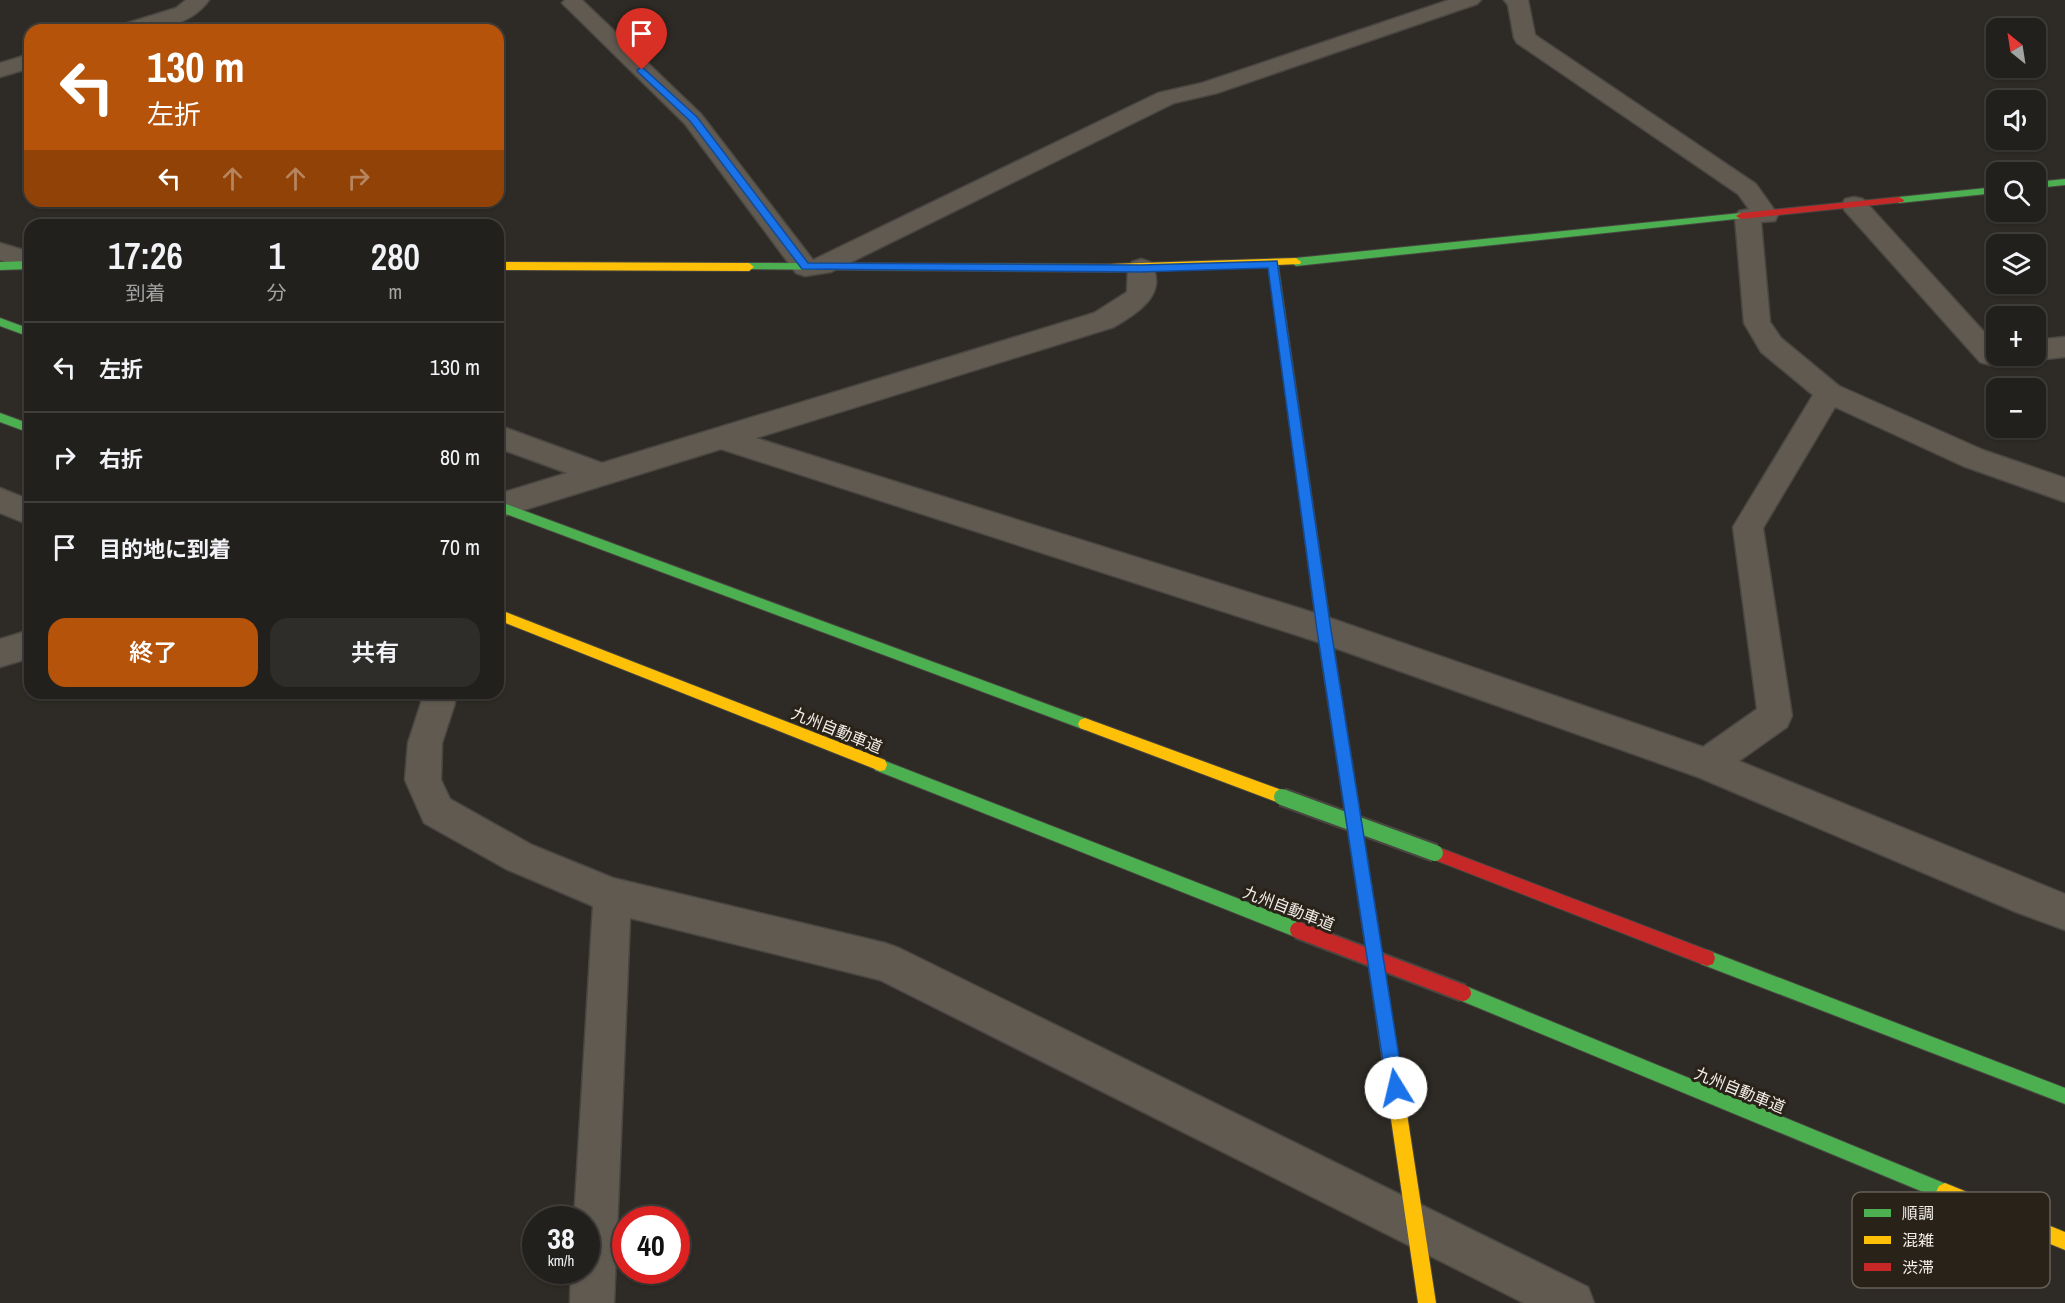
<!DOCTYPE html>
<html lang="ja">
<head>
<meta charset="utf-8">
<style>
	body { margin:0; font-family:"Archivo Narrow","Noto Sans JP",sans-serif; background:#2e2d29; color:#f1f3f6; height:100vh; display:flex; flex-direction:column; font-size:22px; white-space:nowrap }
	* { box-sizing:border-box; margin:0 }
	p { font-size:20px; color:#a2a3a3 }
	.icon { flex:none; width:33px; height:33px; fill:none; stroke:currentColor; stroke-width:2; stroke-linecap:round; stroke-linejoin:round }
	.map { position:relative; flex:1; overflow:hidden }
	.drawer { position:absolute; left:24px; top:219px; width:480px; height:480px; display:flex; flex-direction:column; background:#22201c; border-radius:18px; box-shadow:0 2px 4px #0004,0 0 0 2px #3f3e3b }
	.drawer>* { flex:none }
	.hud { position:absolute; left:24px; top:24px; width:480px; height:183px; border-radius:18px; box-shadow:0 2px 4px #0004,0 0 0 2px #3f3e3b; background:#b45309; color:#fff; overflow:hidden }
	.needle { width:39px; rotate:330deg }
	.fabs { position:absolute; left:1986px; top:18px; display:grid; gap:12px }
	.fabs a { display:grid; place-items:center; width:60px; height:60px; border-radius:12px; background:#22201c; box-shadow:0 2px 4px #0004,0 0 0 2px #3f3e3b; font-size:30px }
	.speed { position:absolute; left:522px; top:1206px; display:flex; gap:12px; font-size:30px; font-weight:700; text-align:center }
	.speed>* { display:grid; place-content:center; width:78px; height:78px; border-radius:50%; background:#22201c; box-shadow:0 2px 4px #0004,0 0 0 2px #3f3e3b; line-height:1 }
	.speed small { font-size:15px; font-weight:400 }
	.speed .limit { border:9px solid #d22; background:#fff; color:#111 }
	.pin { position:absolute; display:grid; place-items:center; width:51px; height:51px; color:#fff; margin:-62px -26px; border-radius:50% 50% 50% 0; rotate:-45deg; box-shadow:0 0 6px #0007 }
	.pin .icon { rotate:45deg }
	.me { position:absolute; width:66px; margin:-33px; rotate:351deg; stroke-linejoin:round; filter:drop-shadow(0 0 4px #0008) }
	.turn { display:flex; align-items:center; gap:21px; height:126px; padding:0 24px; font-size:27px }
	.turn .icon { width:78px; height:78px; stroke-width:2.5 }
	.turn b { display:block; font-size:42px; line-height:51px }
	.lanes { display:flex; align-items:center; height:57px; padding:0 24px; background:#0003; justify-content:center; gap:30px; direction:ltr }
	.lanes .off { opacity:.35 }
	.eta { display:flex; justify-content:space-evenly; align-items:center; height:102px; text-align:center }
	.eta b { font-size:36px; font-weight:600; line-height:42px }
	.action { display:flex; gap:12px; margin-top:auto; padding:12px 24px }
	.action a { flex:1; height:69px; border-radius:18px; background:#b45309; color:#fff; font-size:24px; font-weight:600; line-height:69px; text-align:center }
	.action a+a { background:#2e2d29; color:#f1f3f6 }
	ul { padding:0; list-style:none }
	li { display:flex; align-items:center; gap:18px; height:90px; padding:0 24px; border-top:2px solid #3f3e3b }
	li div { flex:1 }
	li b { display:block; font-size:22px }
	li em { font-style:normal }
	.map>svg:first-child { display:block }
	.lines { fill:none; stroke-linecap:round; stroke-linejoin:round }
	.street-casing { stroke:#494642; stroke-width:3 }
	.fast-casing { stroke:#494642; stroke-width:2 }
	.slow-casing { stroke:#494642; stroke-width:2 }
	.jam-casing { stroke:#494642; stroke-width:2 }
	.street { fill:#615a51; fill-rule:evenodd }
	.fast { fill:#4caf50; fill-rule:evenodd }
	.slow { fill:#ffc107; fill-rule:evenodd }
	.jam { fill:#c62828; fill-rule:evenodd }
	.fast-bridge-casing { stroke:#494642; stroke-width:20; stroke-linecap:butt }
	.jam-bridge-casing { stroke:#494642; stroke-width:20; stroke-linecap:butt }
	.fast-bridge { stroke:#4caf50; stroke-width:16 }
	.jam-bridge { stroke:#c62828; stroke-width:16 }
	.route { fill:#1a73e8; stroke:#114b97; stroke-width:1.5 }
	.labels { text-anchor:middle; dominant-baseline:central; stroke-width:6; stroke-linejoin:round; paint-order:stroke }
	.street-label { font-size:16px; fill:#f2eee8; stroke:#282219 }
	.key { fill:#282219; stroke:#655f57; stroke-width:1.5 }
	.key-label { font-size:16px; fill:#f2eee8 }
</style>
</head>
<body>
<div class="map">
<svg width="2065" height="1303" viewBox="0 0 2065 1303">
	<rect width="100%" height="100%" fill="#2e2b26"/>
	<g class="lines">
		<defs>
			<g id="street">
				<path d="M186,0H209C189,29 150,30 118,30L121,25L176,8Z"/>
				<path d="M565,0H582L701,114L813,260L1158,93L1202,83L1449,0H1481L1477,4L1217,93L1174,103L831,272L805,276L796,273L685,124L566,7L562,3Z"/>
				<path d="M1504,0H1528L1535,35L1756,184L1778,215L1775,221L1761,222L1770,322L1781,338L1839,386L1983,450L2065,478V502L1963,466L1835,407L1763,528L1792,716L1787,727L1739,761L2065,894V930L2016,912L1698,777L1321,643L721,449L498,518V494L567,473L498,448V425L602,463L1094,313L1127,292L1128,268L1132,262L1141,259L1150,262C1170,294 1137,313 1114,327L756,438L1324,616L1703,747L1757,709L1733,527L1813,395L1761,352L1744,323L1735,217L1739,211L1749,209L1738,194L1517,43L1514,38L1508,5Z"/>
				<path d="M30,54V68L0,77V63Z"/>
				<path d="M1854,197L1863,199L1996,345V356H2009L2006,362L1990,365L1980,362L1845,211L1842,205L1845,199Z"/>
				<path d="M0,243L30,252V270L0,260Z"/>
				<path d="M2065,337V357L2036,360L2026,356H2036V340Z"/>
				<path d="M0,488L30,500V525L0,513Z"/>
				<path d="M30,630V658L0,667V639Z"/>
				<path d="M421,693H455V703L442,743L441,780L450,799L532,845L613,878L885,943L899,948L1588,1287L1594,1303H1524L880,980L630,918L614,1303H570L571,1270H586V1220H574L593,906L506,869L424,823L405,780L408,743L421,703Z"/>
			</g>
			<g id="fast">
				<path d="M2065,179V185L2036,188V182Z"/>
				<path d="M1996,187V193L1899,203L1894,200L1899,197Z"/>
				<path d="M1741,213L1746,216L1745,218L1296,266L1291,262L1296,258Z"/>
				<path d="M1273,260L1278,264L1331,630L1387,983L1385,989L1379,991L1373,989L1371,983L1317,630L1268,264Z"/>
				<path d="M30,261V269L0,270V262Z"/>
				<path d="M749,263L1110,264L1115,268L1110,272L745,269L744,267Z"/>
				<path d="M0,318L30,329V337L0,326Z"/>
				<path d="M0,413L30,424V433L0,422Z"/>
				<path d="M498,501L1090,720L1092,724L1090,728L1085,730L498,511Z"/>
				<path d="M880,759L1298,922L1304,925L1306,930L1304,935L1298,938L875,770L873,765L875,760Z"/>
				<path d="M1707,950L2065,1088V1104L1701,964L1699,958L1701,952Z"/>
				<path d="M1463,985L1951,1186L1954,1192L1951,1198L1945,1201L1457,999L1455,993L1457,987Z"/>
			</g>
			<g id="slow">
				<path d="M1296,258L1301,262L1300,264L1110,272L1105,268L1110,264Z"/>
				<path d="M498,262L749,263L754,267L749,271L498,270Z"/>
				<path d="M498,609L885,760L887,765L885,770L880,771L498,620Z"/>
				<path d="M1085,718L1287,792L1289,797L1287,802L1282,804L1080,728L1078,724L1080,720Z"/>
				<path d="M1379,975L1385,977L1387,983L1436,1303H1418L1371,983L1373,977Z"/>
				<path d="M1945,1183L2065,1232V1250L1939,1198L1936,1192L1939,1186Z"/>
			</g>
			<g id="jam">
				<path d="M1899,197L1904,200L1903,202L1741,219L1736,216L1741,213Z"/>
				<path d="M1435,846L1707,950L1713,952L1715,958L1713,964L1707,966L1430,858L1427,853L1430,848Z"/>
			</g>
		</defs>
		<!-- street casing -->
		<use href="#street" class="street-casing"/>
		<!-- fast casing -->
		<use href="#fast" class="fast-casing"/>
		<!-- slow casing -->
		<use href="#slow" class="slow-casing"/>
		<!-- jam casing -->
		<use href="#jam" class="jam-casing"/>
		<!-- street -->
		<use href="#street" class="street"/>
		<!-- fast -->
		<use href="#fast" class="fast"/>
		<!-- slow -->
		<use href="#slow" class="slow"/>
		<!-- jam -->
		<use href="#jam" class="jam"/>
		<defs>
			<path id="fast-bridge" d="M1282,797L1435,853"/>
			<path id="jam-bridge" d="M1298,930L1463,993"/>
		</defs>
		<!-- fast-bridge casing -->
		<use href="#fast-bridge" class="fast-bridge-casing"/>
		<!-- jam-bridge casing -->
		<use href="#jam-bridge" class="jam-bridge-casing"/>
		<!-- fast-bridge -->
		<use href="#fast-bridge" class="fast-bridge"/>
		<!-- jam-bridge -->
		<use href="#jam-bridge" class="jam-bridge"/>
	</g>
	<!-- route -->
	<path class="route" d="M642,67L697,117L808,263L1141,265L1277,261L1331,630L1404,1088L1402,1094L1396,1097L1390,1094L1387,1088L1317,630L1268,268L1141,272L802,269L690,121L638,72L637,70Z"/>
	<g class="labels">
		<!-- street labels -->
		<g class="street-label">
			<text transform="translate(837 730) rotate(22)">九州自動車道</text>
			<text transform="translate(1289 908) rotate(21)">九州自動車道</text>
			<text transform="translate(1740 1090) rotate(22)">九州自動車道</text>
		</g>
	</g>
	<!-- legend -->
	<rect x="1852" y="1192" width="198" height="96" rx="9" class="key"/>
	<rect x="1864" y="1209" width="27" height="8" fill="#4caf50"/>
	<rect x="1864" y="1236" width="27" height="8" fill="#ffc107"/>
	<rect x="1864" y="1263" width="27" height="8" fill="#c62828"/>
	<g class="key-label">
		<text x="1902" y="1219">順調</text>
		<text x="1902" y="1246">混雑</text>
		<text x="1902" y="1273">渋滞</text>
	</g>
</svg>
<div class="fabs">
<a><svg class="needle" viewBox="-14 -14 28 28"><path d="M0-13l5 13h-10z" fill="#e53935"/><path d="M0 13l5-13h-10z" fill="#a2a3a3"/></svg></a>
<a><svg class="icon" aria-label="sound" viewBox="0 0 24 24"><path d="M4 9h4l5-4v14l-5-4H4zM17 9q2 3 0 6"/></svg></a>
<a><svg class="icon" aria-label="search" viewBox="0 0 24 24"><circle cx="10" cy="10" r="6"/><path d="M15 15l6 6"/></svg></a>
<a><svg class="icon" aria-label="layers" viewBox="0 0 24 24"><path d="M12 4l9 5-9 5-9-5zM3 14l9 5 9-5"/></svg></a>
<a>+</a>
<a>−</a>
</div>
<div class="speed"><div>38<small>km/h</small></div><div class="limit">40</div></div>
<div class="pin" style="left:642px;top:70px;background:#d93025"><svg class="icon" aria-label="arrive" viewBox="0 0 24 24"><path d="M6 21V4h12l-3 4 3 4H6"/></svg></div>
<svg class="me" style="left:1396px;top:1088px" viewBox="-20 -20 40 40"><circle r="19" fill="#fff"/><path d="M0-13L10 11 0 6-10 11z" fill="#1a73e8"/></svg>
<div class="hud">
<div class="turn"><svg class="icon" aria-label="left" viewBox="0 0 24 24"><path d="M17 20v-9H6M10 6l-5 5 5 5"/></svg><div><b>130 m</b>左折</div></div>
<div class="lanes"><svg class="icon" aria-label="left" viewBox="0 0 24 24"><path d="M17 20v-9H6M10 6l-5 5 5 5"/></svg><svg class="icon off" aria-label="ahead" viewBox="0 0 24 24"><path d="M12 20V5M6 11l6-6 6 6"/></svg><svg class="icon off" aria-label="ahead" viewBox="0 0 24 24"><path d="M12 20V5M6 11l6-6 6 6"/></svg><svg class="icon off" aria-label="right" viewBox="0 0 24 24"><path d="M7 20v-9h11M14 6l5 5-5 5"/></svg></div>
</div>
<section class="drawer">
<div class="eta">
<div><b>17:26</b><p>到着</p></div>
<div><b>1</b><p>分</p></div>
<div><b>280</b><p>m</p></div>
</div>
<ul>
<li><svg class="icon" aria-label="left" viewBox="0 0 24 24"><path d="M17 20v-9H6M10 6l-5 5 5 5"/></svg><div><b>左折</b></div><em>130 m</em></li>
<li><svg class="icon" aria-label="right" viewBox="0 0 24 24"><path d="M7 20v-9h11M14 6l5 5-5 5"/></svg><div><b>右折</b></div><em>80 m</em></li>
<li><svg class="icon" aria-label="arrive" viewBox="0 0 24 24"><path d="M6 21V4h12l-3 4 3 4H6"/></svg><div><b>目的地に到着</b></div><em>70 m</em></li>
</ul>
<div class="action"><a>終了</a><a>共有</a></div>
</section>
</div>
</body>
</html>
